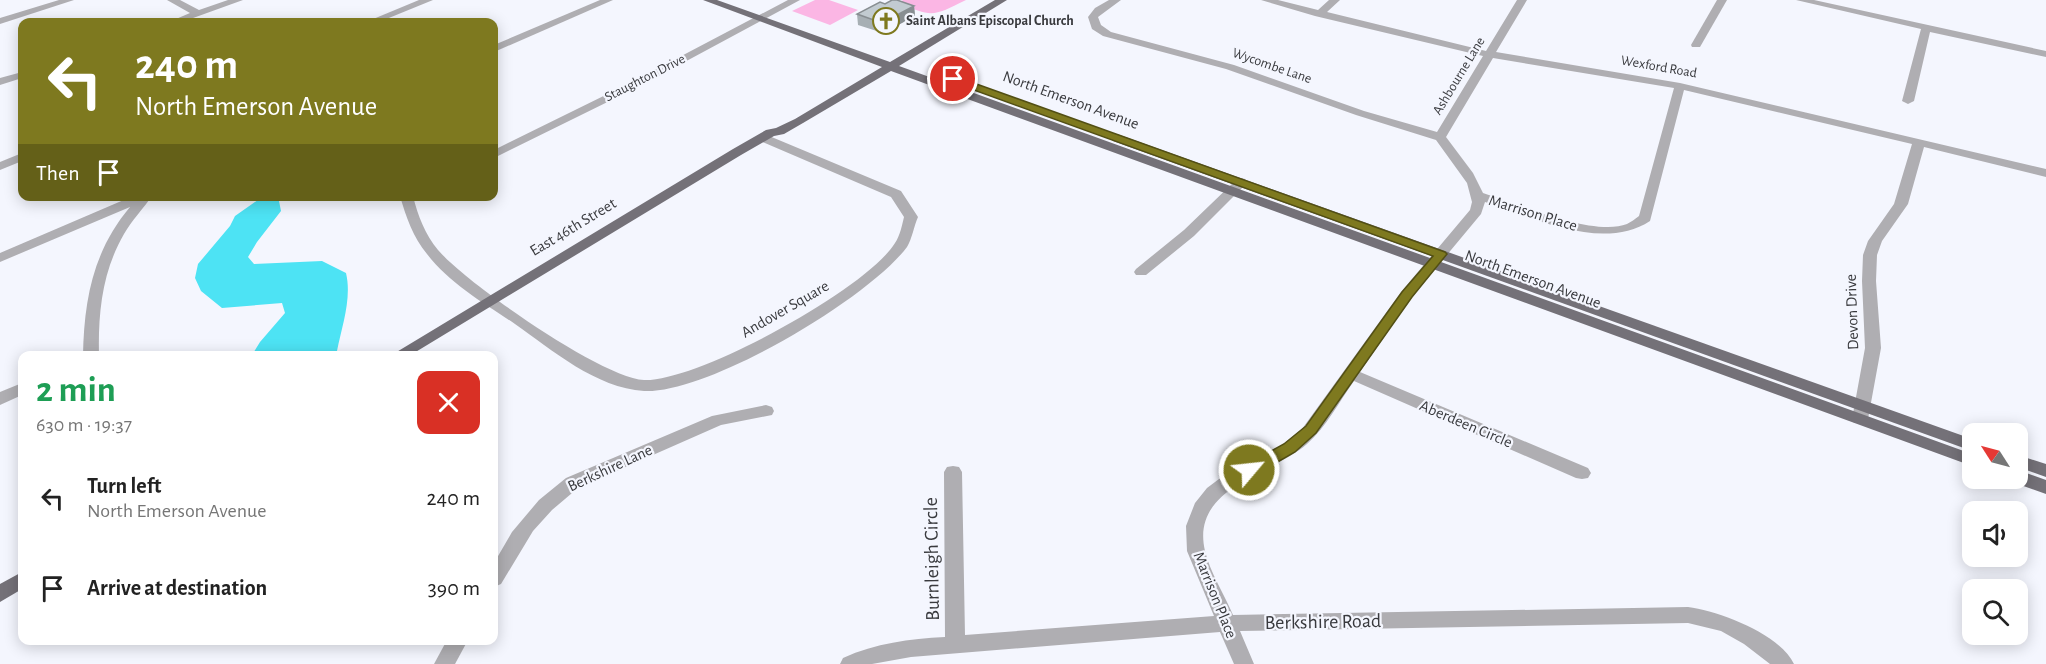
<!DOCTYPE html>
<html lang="en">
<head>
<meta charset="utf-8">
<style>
	body { margin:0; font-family:"Alegreya Sans",sans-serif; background:#f6f6f6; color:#222; height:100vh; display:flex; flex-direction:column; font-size:22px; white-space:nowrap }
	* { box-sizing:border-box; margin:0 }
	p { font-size:20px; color:#767676 }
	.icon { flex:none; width:33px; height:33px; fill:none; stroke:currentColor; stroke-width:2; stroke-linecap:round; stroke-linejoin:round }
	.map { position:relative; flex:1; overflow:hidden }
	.sheet { position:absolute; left:18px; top:351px; width:480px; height:294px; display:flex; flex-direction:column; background:#fff; border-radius:12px; box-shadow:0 3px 15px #0003 }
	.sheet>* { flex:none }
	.top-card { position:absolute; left:18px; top:18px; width:480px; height:183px; border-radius:12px; box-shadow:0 3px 15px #0003; background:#7e791f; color:#fff; overflow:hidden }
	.needle { width:39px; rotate:306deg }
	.fabs { position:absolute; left:1962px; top:423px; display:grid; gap:12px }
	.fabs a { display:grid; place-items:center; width:66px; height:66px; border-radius:12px; background:#fff; box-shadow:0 3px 15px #0003; font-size:30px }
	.pin { position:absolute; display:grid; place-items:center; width:51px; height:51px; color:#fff; margin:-26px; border:3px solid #fff; border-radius:50%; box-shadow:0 2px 6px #0007 }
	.me { position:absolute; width:66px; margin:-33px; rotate:62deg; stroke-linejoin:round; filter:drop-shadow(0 0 4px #0008) }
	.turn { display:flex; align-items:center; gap:21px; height:126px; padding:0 18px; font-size:27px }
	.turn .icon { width:78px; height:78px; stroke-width:2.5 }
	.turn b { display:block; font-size:42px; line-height:51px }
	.then { display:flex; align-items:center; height:57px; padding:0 18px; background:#0003; gap:12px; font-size:22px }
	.round { display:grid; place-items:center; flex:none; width:63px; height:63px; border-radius:12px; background:#f6f6f6 }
	.summary { display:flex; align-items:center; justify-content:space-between; height:102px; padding:0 18px }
	h1 { font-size:36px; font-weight:600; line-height:45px; color:#1e9e55 }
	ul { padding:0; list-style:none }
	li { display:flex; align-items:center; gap:18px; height:90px; padding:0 18px }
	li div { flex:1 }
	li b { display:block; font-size:22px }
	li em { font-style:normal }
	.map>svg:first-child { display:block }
	.green { fill:#fbb6e4 }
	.water { fill:#4de3f4 }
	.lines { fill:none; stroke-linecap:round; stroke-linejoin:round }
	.minor { fill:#afaeb2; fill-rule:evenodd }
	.major { fill:#747178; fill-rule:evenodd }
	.wall { fill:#a7afb4 }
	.shaded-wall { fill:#888e92 }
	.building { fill:#c2cbd1; stroke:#888e92; stroke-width:1.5 }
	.route { fill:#7e791f; stroke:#524f14; stroke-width:1.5 }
	.labels { text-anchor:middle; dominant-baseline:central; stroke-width:4.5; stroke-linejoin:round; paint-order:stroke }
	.far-poi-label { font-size:14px; font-weight:bold; fill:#393a3e; stroke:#f4f6fe; text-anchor:start }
	.far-street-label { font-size:14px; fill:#393a3e; stroke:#f4f6fe }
	.street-label { font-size:16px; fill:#393a3e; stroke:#f4f6fe }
	.near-street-label { font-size:20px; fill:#393a3e; stroke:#f4f6fe }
</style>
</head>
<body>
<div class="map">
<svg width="2046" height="664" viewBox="0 0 2046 664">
	<rect width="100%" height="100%" fill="#f4f6fe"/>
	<!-- green -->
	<g class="green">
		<path d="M815,0H829L858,10L830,25L792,11Z"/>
		<path d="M903,0H966C932,17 933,17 898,3Z"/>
	</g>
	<!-- water -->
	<path class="water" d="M262,197H274L279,201L281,211L257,242L248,257L254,264L322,261L346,273C352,298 342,326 337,351L334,355H252L260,342L285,313L282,303L222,308L201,291L195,278L198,264L230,226L235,216Z"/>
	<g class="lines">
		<!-- minor -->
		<g class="minor">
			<path d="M59,0H74L0,24V18Z"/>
			<path d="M167,0H180L199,10L228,0H243L182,22H169L190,13Z"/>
			<path d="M419,0H433L379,22H366Z"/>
			<path d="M600,0H613L494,52V45Z"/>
			<path d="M788,0H800L640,86L494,158V150L632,82Z"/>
			<path d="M1109,0H1121L1098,17L1101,25L1111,32L1234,65L1364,111L1437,132L1483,56L1315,16L1261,0H1278L1318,10L1329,0H1340L1327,12L1486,51L1517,0H1527L1496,52L1680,83L2046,169V177L1924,147L1908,204L1882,241L1877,255L1876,281L1881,348L1868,419L1866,423H1854L1852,419L1865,348L1862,281L1863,255L1868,241L1894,204L1912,144L1684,90L1650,221C1603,252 1532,218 1485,202L1481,214L1411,298L1360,372L1588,468L1591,473L1588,478L1582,479L1576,478L1354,381C1339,402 1326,427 1307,444C1271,475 1190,487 1205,551C1210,572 1224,594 1233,615L1688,607C1719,611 1780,634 1794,664H1770L1744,644L1721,631L1688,623L1240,631L1254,664H1234L1220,632L911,657L872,664H840L843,658C876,643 909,639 945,637L944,472L947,467L953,466L959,467L962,472L965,635L1214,616L1187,551L1186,526L1195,503L1207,488L1223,476L1279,447L1302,429L1401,292L1470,210L1472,202L1467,183L1436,140L1356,115L1226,69L1103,36L1092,29L1088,17L1095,8ZM1493,58L1674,88L1639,216C1635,219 1631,222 1627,224C1594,237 1517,204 1483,193L1473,173L1446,137Z"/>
			<path d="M1717,0H1727L1700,47H1692L1691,45Z"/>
			<path d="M1796,0H1814L2046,51V57L1930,32L1914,101L1908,104L1902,101L1921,29Z"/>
			<path d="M22,72V78L0,85V78Z"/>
			<path d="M762,133L901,191L918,217C914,226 912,239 907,247C868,299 708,394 644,391C596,388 552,350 515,324C484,303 450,284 427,254C413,237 406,217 400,196H413C418,216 425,234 438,250C466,283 602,378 644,380C697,382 867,289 895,243C900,236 902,225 904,217L891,197L758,140L756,137Z"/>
			<path d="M22,153V161L0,170V162Z"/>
			<path d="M1241,178L1245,179L1247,182L1245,185L1194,236L1146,275H1136L1134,272L1136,269L1184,230L1237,179Z"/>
			<path d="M133,196H152C143,209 132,220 124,234C102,272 98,313 99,356H83C84,300 93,251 130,207L0,262V253Z"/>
			<path d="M22,383V395L0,405V392Z"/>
			<path d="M766,405L772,407L774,411L772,415L721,425L578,488L552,510L533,531L501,584L494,587V563L512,532L539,500L566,478L712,416Z"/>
			<path d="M447,640H468L455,664H434Z"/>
		</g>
		<!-- major -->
		<g class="major">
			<path d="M703,0H717L890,62L995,0H1007L899,66L1972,454V466L891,71L803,123L784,134L774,136L741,155L409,356H390L733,149L766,130L776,128L795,119L882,67Z"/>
			<path d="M1117,134L1972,439V451L1113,141L1111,138Z"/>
			<path d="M2018,455L2046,464V477L2018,467Z"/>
			<path d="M2018,470L2046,480V494L2012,482L2010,478H2018Z"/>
			<path d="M22,572V589L0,602V584Z"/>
		</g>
	</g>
	<!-- wall -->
	<path class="wall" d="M885,4L914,6L915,16L883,33L858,25L857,14Z"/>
	<!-- shaded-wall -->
	<path class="shaded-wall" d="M914,6L915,16L883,33L882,23Z"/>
	<!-- building -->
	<path class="building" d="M892,0H897L914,6L882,23L857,14L880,2L885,4Z"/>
	<!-- route -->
	<path class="route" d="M949,77H957L1445,252L1447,254L1412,297L1316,433L1295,452L1255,475H1244L1241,470L1244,466L1284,444L1306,426L1402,292L1433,256L949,81Z"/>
	<!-- icons -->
	<defs>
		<symbol id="church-ring" viewBox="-11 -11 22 22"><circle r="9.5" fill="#f4f6fe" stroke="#7e791f" stroke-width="1.5"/><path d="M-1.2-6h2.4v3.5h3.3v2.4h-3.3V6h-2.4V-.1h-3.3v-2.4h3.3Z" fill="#7e791f"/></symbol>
	</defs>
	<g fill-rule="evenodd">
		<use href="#church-ring" x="871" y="6" width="30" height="30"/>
	</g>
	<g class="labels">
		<!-- far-poi labels -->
		<g class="far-poi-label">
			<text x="906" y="21">Saint Albans Episcopal Church</text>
		</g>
		<!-- far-street labels -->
		<g class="far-street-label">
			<text transform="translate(1272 66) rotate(19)">Wycombe Lane</text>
			<text transform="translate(1659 67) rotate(10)">Wexford Road</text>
			<text transform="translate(1459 76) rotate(-59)">Ashbourne Lane</text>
			<text transform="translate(645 78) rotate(-27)">Staughton Drive</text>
		</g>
		<!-- street labels -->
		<g class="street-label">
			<text transform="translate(1071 100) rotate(20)">North Emerson Avenue</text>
			<text transform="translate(1533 213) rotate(17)">Marrison Place</text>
			<text transform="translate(573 227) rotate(-31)">East 46th Street</text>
			<text transform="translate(1533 279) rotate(20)">North Emerson Avenue</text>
			<text transform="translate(785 309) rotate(-30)">Andover Square</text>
			<text transform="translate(1852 312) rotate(-92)">Devon Drive</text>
			<text transform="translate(1466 424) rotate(23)">Aberdeen Circle</text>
			<text transform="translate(610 468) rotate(-25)">Berkshire Lane</text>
			<text transform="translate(1215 595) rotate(68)">Marrison Place</text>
		</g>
		<!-- near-street labels -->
		<g class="near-street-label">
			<text transform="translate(932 559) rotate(-91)">Burnleigh Circle</text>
			<text transform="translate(1323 622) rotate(-1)">Berkshire Road</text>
		</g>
	</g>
</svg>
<div class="fabs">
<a><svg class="needle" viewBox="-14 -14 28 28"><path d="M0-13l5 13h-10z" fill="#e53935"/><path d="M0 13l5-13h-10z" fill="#767676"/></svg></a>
<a><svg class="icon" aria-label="sound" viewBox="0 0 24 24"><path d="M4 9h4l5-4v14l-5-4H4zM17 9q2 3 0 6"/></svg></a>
<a><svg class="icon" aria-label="search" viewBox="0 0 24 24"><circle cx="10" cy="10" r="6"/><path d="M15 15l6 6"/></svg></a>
</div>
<div class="pin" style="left:953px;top:79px;background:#d93025"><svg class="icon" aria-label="arrive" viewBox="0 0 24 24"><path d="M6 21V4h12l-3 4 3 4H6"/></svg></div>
<svg class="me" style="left:1249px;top:470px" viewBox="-20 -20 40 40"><circle r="17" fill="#7e791f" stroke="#fff" stroke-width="3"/><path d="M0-11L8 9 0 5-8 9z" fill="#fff"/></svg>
<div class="top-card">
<div class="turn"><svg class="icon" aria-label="left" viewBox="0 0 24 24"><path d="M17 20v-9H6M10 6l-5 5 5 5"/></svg><div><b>240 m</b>North Emerson Avenue</div></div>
<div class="then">Then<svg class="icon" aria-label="arrive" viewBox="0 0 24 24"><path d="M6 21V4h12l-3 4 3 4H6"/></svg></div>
</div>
<section class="sheet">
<div class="summary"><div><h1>2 min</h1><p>630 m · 19:37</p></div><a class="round" style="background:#d93025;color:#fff"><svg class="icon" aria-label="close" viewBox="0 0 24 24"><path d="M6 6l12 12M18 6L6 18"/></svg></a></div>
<ul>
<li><svg class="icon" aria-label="left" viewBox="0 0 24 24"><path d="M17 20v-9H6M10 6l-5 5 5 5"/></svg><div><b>Turn left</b><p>North Emerson Avenue</p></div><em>240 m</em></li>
<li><svg class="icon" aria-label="arrive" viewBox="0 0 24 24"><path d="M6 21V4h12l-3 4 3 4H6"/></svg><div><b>Arrive at destination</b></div><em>390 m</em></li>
</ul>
</section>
</div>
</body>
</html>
